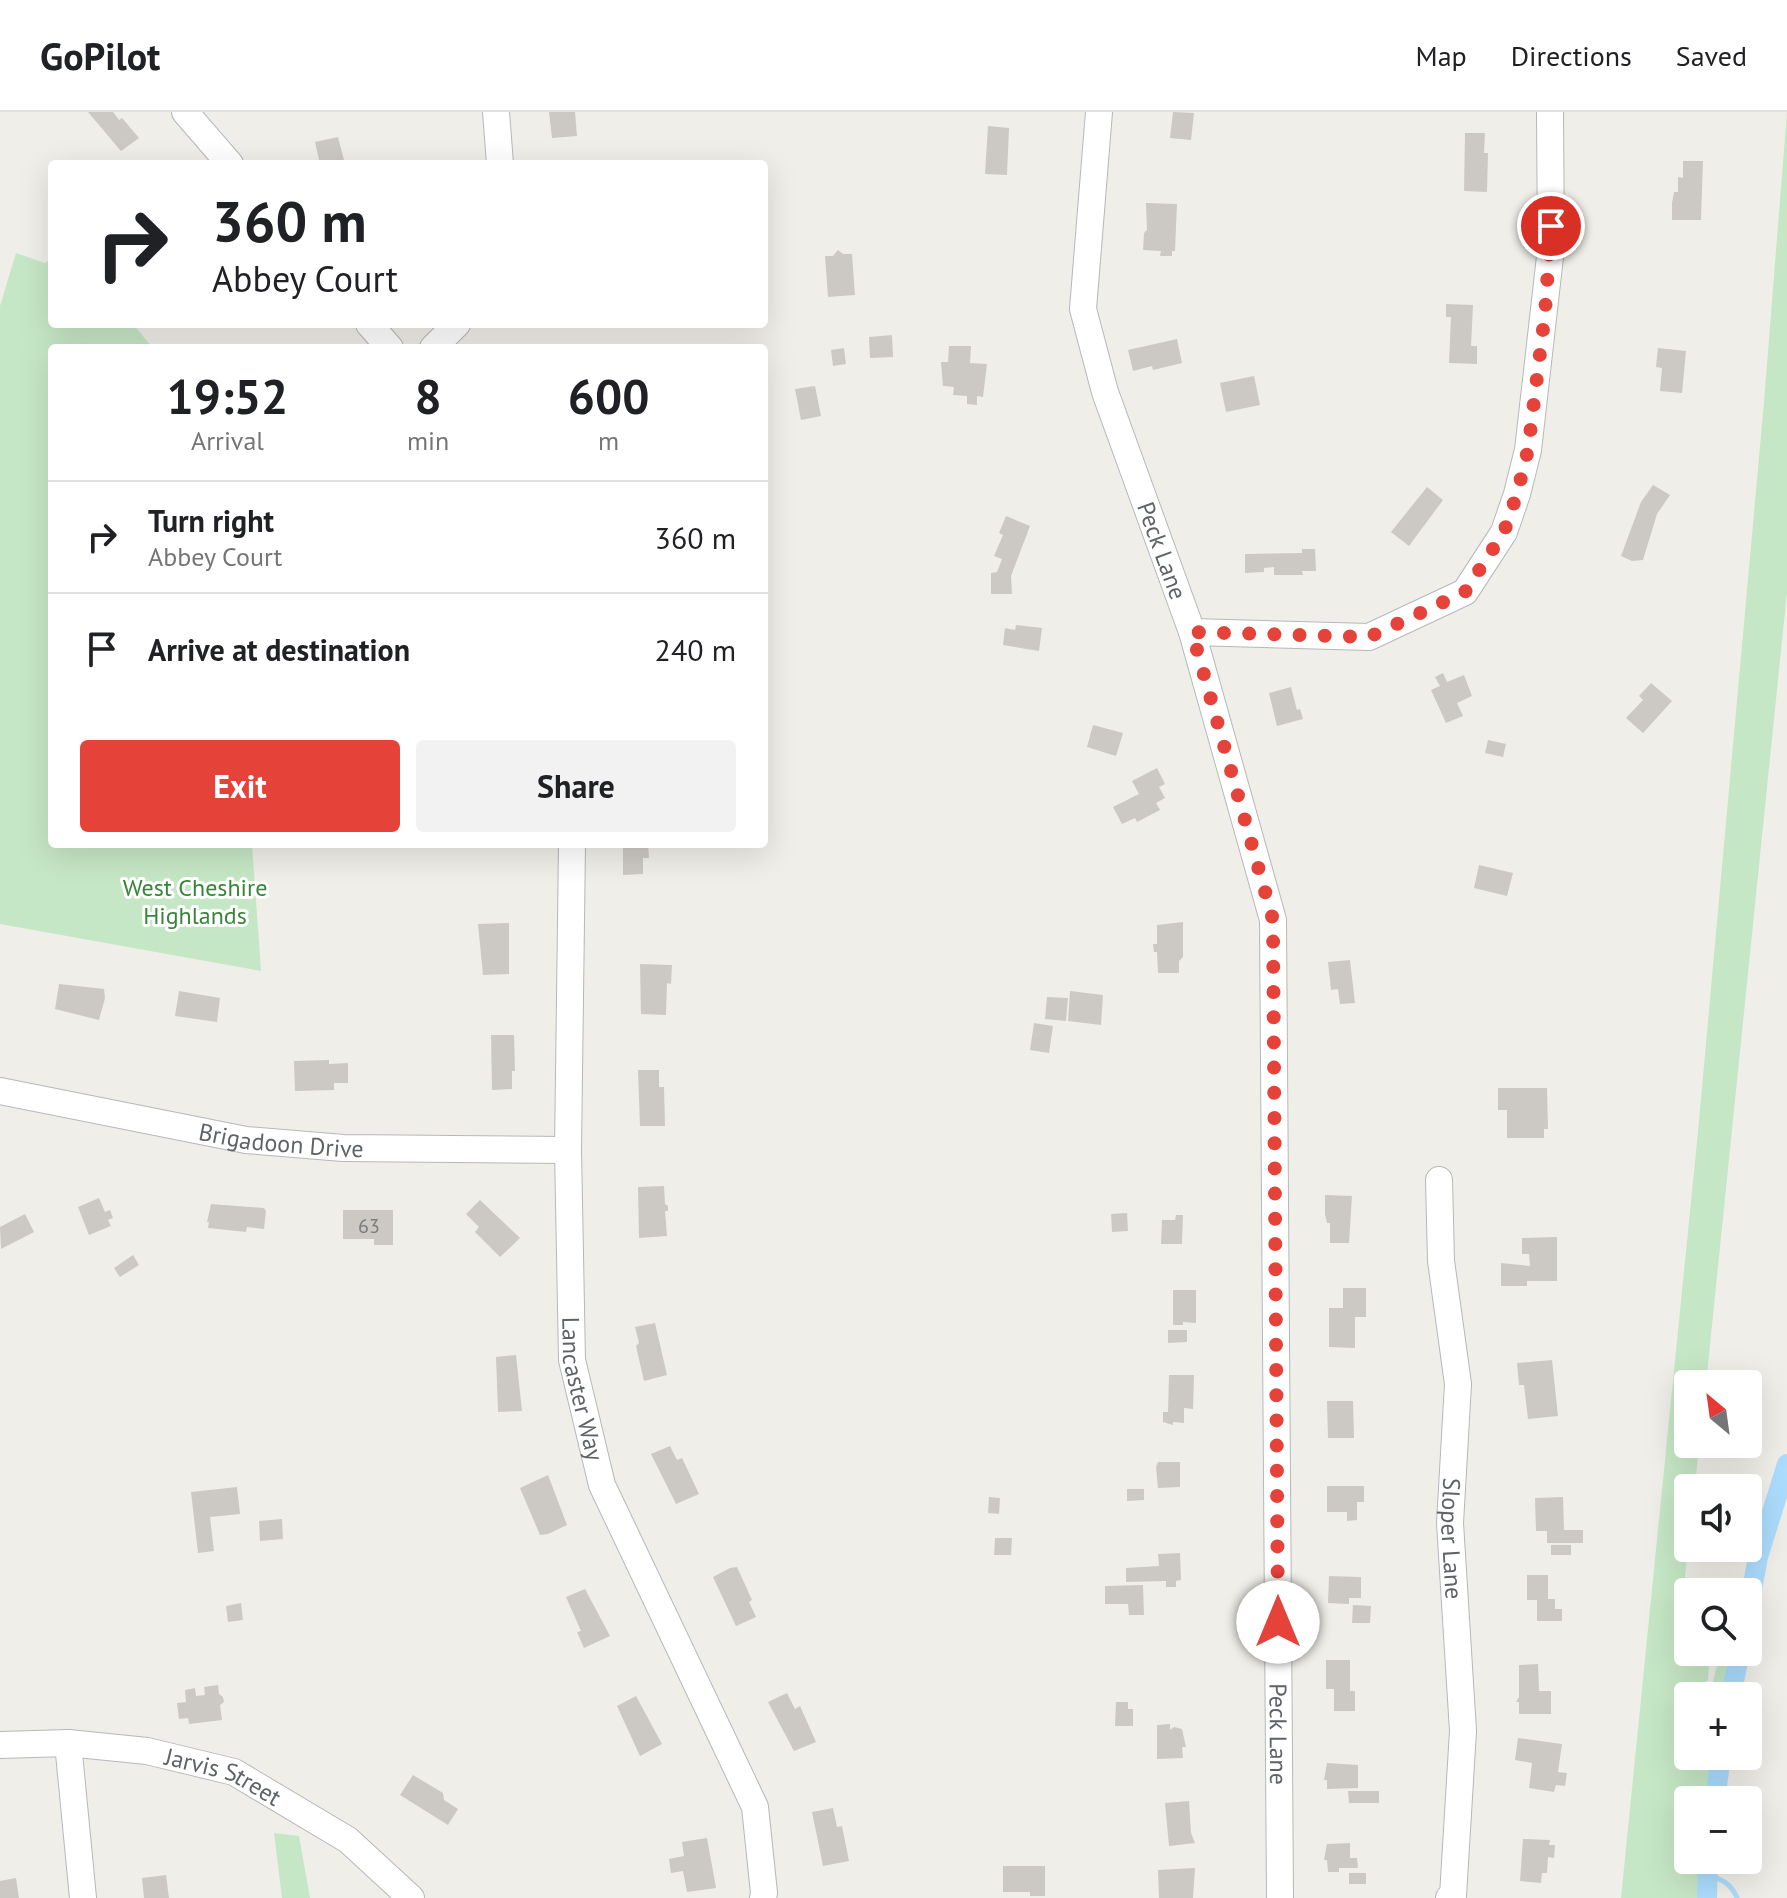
<!DOCTYPE html>
<html lang="en">
<head>
<meta charset="utf-8">
<style>
	body { margin:0; font-family:"PT Sans",sans-serif; background:#f2f2f2; color:#202124; height:100vh; display:flex; flex-direction:column; font-size:30px; white-space:nowrap }
	* { box-sizing:border-box; margin:0 }
	p { font-size:26px; color:#757577 }
	.icon { flex:none; width:44px; height:44px; fill:none; stroke:currentColor; stroke-width:2; stroke-linecap:round; stroke-linejoin:round }
	.map { position:relative; flex:1; overflow:hidden }
	.sheet { position:absolute; left:48px; top:232px; width:720px; height:504px; display:flex; flex-direction:column; background:#fff; border-radius:8px; box-shadow:0 8px 32px #0002 }
	.sheet>* { flex:none }
	.guide { position:absolute; left:48px; top:48px; width:720px; height:168px; border-radius:8px; box-shadow:0 8px 32px #0002; background:#fff; color:#202124; overflow:hidden }
	.needle { width:52px; rotate:331deg }
	.fabs { position:absolute; left:1674px; top:1258px; display:grid; gap:16px }
	.fabs a { display:grid; place-items:center; width:88px; height:88px; border-radius:8px; background:#fff; box-shadow:0 8px 32px #0002; font-size:40px }
	.pin { position:absolute; display:grid; place-items:center; width:68px; height:68px; color:#fff; margin:-34px; border:4px solid #fff; border-radius:50%; box-shadow:0 2px 8px #0007 }
	.me { position:absolute; width:88px; margin:-44px; rotate:0deg; stroke-linejoin:round; filter:drop-shadow(0 0 6px #0008) }
	.turn { display:flex; align-items:center; gap:28px; height:168px; padding:0 32px; font-size:36px }
	.turn .icon { width:104px; height:104px; stroke-width:2.5 }
	.turn b { display:block; font-size:56px; line-height:68px }
	.eta { display:flex; justify-content:space-evenly; align-items:center; height:136px; text-align:center }
	.eta b { font-size:48px; font-weight:800; line-height:56px }
	.cta { display:flex; gap:16px; margin-top:auto; padding:16px 32px }
	.cta a { flex:1; height:92px; border-radius:8px; background:#e54239; color:#fff; font-size:32px; font-weight:800; line-height:92px; text-align:center }
	.cta a+a { background:#f2f2f2; color:#202124 }
	ul { padding:0; list-style:none }
	li { display:flex; align-items:center; gap:24px; height:112px; padding:0 32px; border-top:2px solid #e0e0e0 }
	li div { flex:1 }
	li b { display:block; font-size:30px }
	li em { font-style:normal }
	header { display:flex; align-items:center; gap:48px; box-sizing:border-box; height:112px; padding:0 40px; background:#fff; border-bottom:2px solid #e0e0e0 }
	header strong { font-size:38px }
	nav { display:flex; gap:44px; margin-inline-start:auto; font-size:28px }
	.map>svg:first-child { display:block }
	.green { fill:#c6e7c5 }
	.lines { fill:none; stroke-linecap:round; stroke-linejoin:round }
	.stream { stroke:#acdcfd; stroke-width:5 }
	.canal { stroke:#acdcfd; stroke-width:20 }
	.building { fill:#ccc9c4 }
	.minor-casing { stroke:#b5b8bb; stroke-width:28 }
	.minor { stroke:#fff; stroke-width:26 }
	.route { stroke:#e54239; stroke-width:14; stroke-dasharray:0 25.2 }
	.labels { text-anchor:middle; dominant-baseline:central; stroke-width:6; stroke-linejoin:round; paint-order:stroke }
	.number-label { font-size:20px; fill:#7a7c7e }
	.street-label { font-size:24px; fill:#5f6367; stroke:#fff }
	.park-label { font-size:24px; fill:#38853a; stroke:#fff }
</style>
</head>
<body>
<header>
<strong>GoPilot</strong>
<nav><a>Map</a><a>Directions</a><a>Saved</a></nav>
</header>
<div class="map">
<svg width="1787" height="1786" viewBox="0 0 1787 1786">
	<rect width="100%" height="100%" fill="#f0eee8"/>
	<!-- green -->
	<g class="green">
		<path d="M1787,0V480L1706,1272H1688V1332H1699L1695,1376H1688V1436L1676,1548L1709,1552L1708,1568L1693,1578V1582L1712,1575L1717,1553L1723,1545H1726C1737,1561 1723,1568 1724,1584H1688V1644H1716V1659L1707,1688H1688V1748H1702L1704,1770L1700,1786H1621L1698,1020L1764,290Z"/>
		<path d="M16,141L45,151L52,146V212H133L153,236H52V732H252L261,859L0,812V194Z"/>
		<path d="M274,1721L299,1724L310,1786H282Z"/>
	</g>
	<g class="lines">
		<!-- stream -->
		<path class="stream" d="M1707,1762C1722,1768 1731,1771 1737,1786"/>
		<!-- canal -->
		<g class="canal">
			<path d="M1748,1499L1758,1445L1787,1352"/>
			<path d="M1731,1584L1740,1540"/>
			<path d="M1715,1688L1721,1644"/>
			<path d="M1707,1786L1708,1748"/>
		</g>
	</g>
	<!-- building -->
	<g class="building">
		<path d="M88,0H113L119,8L122,6L139,26L121,39Z"/>
		<path d="M549,0H575L577,24L552,26Z"/>
		<path d="M1173,0L1194,1L1191,28L1170,26Z"/>
		<path d="M988,14L1009,16L1007,63L985,62Z"/>
		<path d="M1465,21H1485L1484,41H1488L1487,80L1464,79Z"/>
		<path d="M338,25L345,52H320L315,30Z"/>
		<path d="M1683,49H1703L1701,108H1672V91L1674,80H1678V65L1683,66Z"/>
		<path d="M1146,91L1177,92L1175,139H1172V144H1160L1161,139L1143,138L1144,121L1147,118Z"/>
		<path d="M838,138L843,142H852L855,183L828,185L825,144H833Z"/>
		<path d="M1446,192L1473,193L1471,234H1477V252L1449,251L1451,205H1446Z"/>
		<path d="M228,212H279V215L228,216Z"/>
		<path d="M892,223L893,245L870,246L869,225Z"/>
		<path d="M1177,227L1182,251L1153,258L1152,254L1133,259L1128,238Z"/>
		<path d="M949,234H971L970,251L987,252L983,285L977,284V293L967,292V284L953,283L954,275L943,274L941,250H948Z"/>
		<path d="M844,236L846,252L833,254L831,238Z"/>
		<path d="M1658,236L1686,239L1682,281L1660,279L1662,256L1656,255Z"/>
		<path d="M1254,264L1260,293L1226,300L1220,271Z"/>
		<path d="M815,274L821,304L801,308L795,277Z"/>
		<path d="M1653,373L1670,383L1657,402L1643,448L1632,449L1621,444L1641,390Z"/>
		<path d="M1427,375L1443,388L1409,434L1391,420Z"/>
		<path d="M1006,404L1030,414L1011,464L1012,482H991V461L997,460L1002,447L994,444L1003,423L999,421Z"/>
		<path d="M1302,437H1315L1316,459H1302L1303,463H1274V455L1264,456V460L1245,461V442L1302,441Z"/>
		<path d="M1016,513L1042,516L1039,539L1003,533L1005,516L1015,518Z"/>
		<path d="M1443,561L1447,570L1464,563L1472,584L1457,591L1463,604L1446,611L1431,578L1440,574L1435,565Z"/>
		<path d="M1651,571L1672,589L1643,621L1626,606L1643,588L1639,584Z"/>
		<path d="M1291,575L1297,598L1300,597L1303,607L1277,614L1269,581Z"/>
		<path d="M1093,613L1123,621L1116,644L1087,635Z"/>
		<path d="M1488,628L1506,632L1503,645L1485,641Z"/>
		<path d="M1157,656L1165,672L1159,675L1165,686L1156,691L1160,698L1137,710L1135,706L1122,712L1113,695L1139,682L1132,669Z"/>
		<path d="M623,732H648L649,746H643V762L623,763Z"/>
		<path d="M1479,753L1513,761L1507,784L1474,776Z"/>
		<path d="M1183,810V845L1179,849V861H1158L1157,840H1154L1153,832H1157V813Z"/>
		<path d="M509,811V862L483,863L478,812Z"/>
		<path d="M1350,848L1355,891L1340,892L1338,877L1331,878L1328,850Z"/>
		<path d="M640,852L672,853L671,872L667,871L666,903L641,902Z"/>
		<path d="M59,872L104,877L105,886L99,908L55,897Z"/>
		<path d="M179,879L220,886L217,910L175,904Z"/>
		<path d="M1070,879L1103,883L1101,913L1068,909Z"/>
		<path d="M1047,885L1068,886L1066,909L1045,907Z"/>
		<path d="M1034,911L1053,914L1049,941L1030,938Z"/>
		<path d="M491,923H514L515,959H512V977L492,978Z"/>
		<path d="M329,948V952L348,951V971H334V978L295,979L294,949Z"/>
		<path d="M638,958H659V975H664L665,1014H640Z"/>
		<path d="M1498,976H1547L1548,1017H1544V1026H1507V998H1498Z"/>
		<path d="M664,1074L665,1092L668,1094V1099H665L667,1124L639,1126L638,1075Z"/>
		<path d="M1325,1083L1352,1084L1349,1131H1330V1111H1327L1325,1102Z"/>
		<path d="M99,1086L105,1100L110,1098L113,1106L108,1108L111,1114L89,1123L78,1095Z"/>
		<path d="M480,1088L520,1126L500,1145L475,1120L479,1115L466,1102Z"/>
		<path d="M211,1092L264,1096L266,1099L264,1117L247,1115L246,1120L208,1116L209,1110H207Z"/>
		<path d="M343,1098H393V1133H374V1127H343Z"/>
		<path d="M1127,1101L1128,1119L1112,1120L1111,1102Z"/>
		<path d="M25,1102L34,1120L1,1137L0,1115Z"/>
		<path d="M1176,1103H1183L1182,1132H1161L1162,1108H1175Z"/>
		<path d="M1557,1125V1169H1527V1174H1501V1151L1530,1154L1529,1142H1522V1126Z"/>
		<path d="M133,1143L139,1153L120,1165L114,1156Z"/>
		<path d="M1343,1176H1366V1205H1355V1236L1329,1235V1196H1343Z"/>
		<path d="M1173,1178H1196V1211L1183,1210V1213H1173Z"/>
		<path d="M655,1211L667,1263L644,1269L636,1234L639,1231L635,1215Z"/>
		<path d="M1168,1218H1187V1230L1168,1231Z"/>
		<path d="M516,1243L522,1299L498,1300L496,1245Z"/>
		<path d="M1552,1248L1558,1304L1528,1307L1524,1273H1519L1517,1251Z"/>
		<path d="M1169,1263H1194L1193,1297L1184,1296V1311L1173,1310V1313L1163,1310V1300H1168Z"/>
		<path d="M1327,1289H1353L1354,1326H1328Z"/>
		<path d="M670,1334L677,1348L682,1346L699,1382L676,1392L651,1342Z"/>
		<path d="M1158,1350H1180V1375L1158,1376L1156,1355Z"/>
		<path d="M548,1363L567,1413L548,1422L540,1423L520,1376Z"/>
		<path d="M1327,1374H1364V1390H1357V1408L1347,1409V1400H1327Z"/>
		<path d="M237,1375L240,1402L210,1405L214,1439L198,1441L191,1380Z"/>
		<path d="M1127,1377H1144V1388L1127,1389Z"/>
		<path d="M989,1385L1000,1386L999,1402L988,1401Z"/>
		<path d="M1563,1385L1564,1418H1583V1431H1547V1419H1536L1535,1386Z"/>
		<path d="M282,1407L283,1427L260,1429L259,1409Z"/>
		<path d="M995,1426H1012L1011,1443H994Z"/>
		<rect x="1551" y="1433" width="20" height="10"/>
		<path d="M1180,1441L1181,1468L1176,1469V1475H1166V1469L1126,1470V1456L1159,1454L1158,1442Z"/>
		<path d="M737,1455L752,1488L749,1490L756,1505L736,1514L713,1465L730,1456Z"/>
		<path d="M1527,1463H1548V1487H1555V1497H1562V1509H1537V1488H1527Z"/>
		<path d="M1329,1464L1361,1465V1486H1349V1492L1328,1491Z"/>
		<path d="M1143,1473L1144,1503H1129L1128,1492H1105V1474Z"/>
		<path d="M585,1477L610,1524L584,1536L577,1520L581,1519L566,1485Z"/>
		<path d="M241,1491L243,1508L228,1510L226,1494Z"/>
		<path d="M1353,1493L1371,1494L1370,1511H1352Z"/>
		<path d="M1326,1548H1350V1579H1355V1599H1334V1577H1326Z"/>
		<path d="M1538,1552L1539,1579H1551V1602H1519V1590H1516L1519,1585V1553Z"/>
		<path d="M218,1573L219,1582L223,1585L224,1590L220,1593L222,1608L189,1612L188,1606L179,1607L177,1591L186,1590L185,1578L195,1576L196,1584L205,1583L204,1575Z"/>
		<path d="M787,1581L795,1597L800,1594L816,1630L794,1639L768,1590Z"/>
		<path d="M636,1584L662,1632L640,1644L617,1594Z"/>
		<path d="M1116,1590H1128V1597H1133V1614H1115Z"/>
		<path d="M1170,1612V1618L1174,1615L1182,1617L1186,1635H1182L1183,1646L1157,1647V1613Z"/>
		<path d="M1518,1626L1562,1632L1558,1660L1567,1661L1565,1674L1556,1673L1554,1680L1529,1676L1532,1651L1515,1648Z"/>
		<path d="M1327,1651L1358,1653V1676L1327,1677V1668H1324Z"/>
		<path d="M413,1663L443,1681L444,1688L458,1697L448,1713L400,1683Z"/>
		<path d="M1348,1679H1379V1691H1349Z"/>
		<path d="M1189,1689L1191,1721L1195,1731L1169,1734L1165,1691Z"/>
		<path d="M833,1696L837,1715L842,1714L849,1749L823,1754L812,1700Z"/>
		<path d="M707,1726L716,1776L687,1780L683,1759L671,1761L669,1747L684,1744L682,1730Z"/>
		<path d="M1523,1727L1550,1728L1549,1733H1555L1554,1746L1548,1745L1547,1761H1542L1541,1771L1520,1769Z"/>
		<path d="M1350,1731V1746H1357L1358,1756H1339V1760H1328L1327,1748H1324L1327,1732Z"/>
		<path d="M1003,1754H1045V1784H1030V1780H1003Z"/>
		<path d="M1195,1756L1193,1786H1159L1158,1758Z"/>
		<rect x="1349" y="1761" width="17" height="11"/>
		<path d="M166,1763L169,1786H144L142,1766Z"/>
		<path d="M16,1766L19,1786H0V1769Z"/>
	</g>
	<g class="lines">
		<defs>
			<g id="minor">
				<path d="M185,0L230,52"/>
				<path d="M496,0L500,52"/>
				<path id="s1" d="M1099,0L1083,197L1105,280L1192,520L1273,808L1280,1786"/>
				<path d="M369,212L390,236"/>
				<path d="M433,236L457,212"/>
				<path d="M1192,520L1369,525L1465,480L1504,420L1517,382L1528,338L1551,136L1550,0"/>
				<path id="s2" d="M572,732L568,1038L572,1248L602,1373L755,1695L764,1781L763,1786"/>
				<path id="s3" d="M0,979L246,1028L343,1036L568,1038"/>
				<path id="s4" d="M1439,1068L1441,1149L1458,1272L1450,1411L1463,1619L1453,1784L1449,1786"/>
				<path d="M68,1631L83,1786"/>
				<path id="s5" d="M0,1633L68,1631L147,1639L234,1660L348,1728L411,1786"/>
			</g>
		</defs>
		<!-- minor casing -->
		<use href="#minor" class="minor-casing"/>
		<!-- minor -->
		<use href="#minor" class="minor"/>
	</g>
	<g class="lines">
		<!-- route -->
		<path class="route" d="M1278,1510L1273,808L1192,520L1369,525L1465,480L1504,420L1517,382L1528,338L1545,201L1551,114"/>
	</g>
	<g class="labels">
		<!-- number labels -->
		<g class="number-label">
			<text x="369" y="1114">63</text>
		</g>
		<!-- street labels -->
		<g class="street-label">
			<text stroke="none"><textPath href="#s1" startOffset="452">Peck Lane</textPath></text>
			<text stroke="none"><textPath href="#s3" startOffset="286">Brigadoon Drive</textPath></text>
			<text stroke="none"><textPath href="#s2" startOffset="546">Lancaster Way</textPath></text>
			<text stroke="none"><textPath href="#s4" startOffset="360">Sloper Lane</textPath></text>
			<text stroke="none"><textPath href="#s1" startOffset="1652">Peck Lane</textPath></text>
			<text stroke="none"><textPath href="#s5" startOffset="228">Jarvis Street</textPath></text>
		</g>
		<!-- park labels -->
		<g class="park-label">
			<text x="195" y="775">West Cheshire<tspan x="195" dy="28">Highlands</tspan></text>
		</g>
	</g>
</svg>
<div class="fabs">
<a><svg class="needle" viewBox="-14 -14 28 28"><path d="M0-13l5 13h-10z" fill="#e53935"/><path d="M0 13l5-13h-10z" fill="#757577"/></svg></a>
<a><svg class="icon" aria-label="sound" viewBox="0 0 24 24"><path d="M4 9h4l5-4v14l-5-4H4zM17 9q2 3 0 6"/></svg></a>
<a><svg class="icon" aria-label="search" viewBox="0 0 24 24"><circle cx="10" cy="10" r="6"/><path d="M15 15l6 6"/></svg></a>
<a>+</a>
<a>−</a>
</div>
<div class="pin" style="left:1551px;top:114px;background:#d93025"><svg class="icon" aria-label="arrive" viewBox="0 0 24 24"><path d="M6 21V4h12l-3 4 3 4H6"/></svg></div>
<svg class="me" style="left:1278px;top:1510px" viewBox="-20 -20 40 40"><circle r="19" fill="#fff"/><path d="M0-13L10 11 0 6-10 11z" fill="#e54239"/></svg>
<div class="guide">
<div class="turn"><svg class="icon" aria-label="right" viewBox="0 0 24 24"><path d="M7 20v-9h11M14 6l5 5-5 5"/></svg><div><b>360 m</b>Abbey Court</div></div>
</div>
<section class="sheet">
<div class="eta">
<div><b>19:52</b><p>Arrival</p></div>
<div><b>8</b><p>min</p></div>
<div><b>600</b><p>m</p></div>
</div>
<ul>
<li><svg class="icon" aria-label="right" viewBox="0 0 24 24"><path d="M7 20v-9h11M14 6l5 5-5 5"/></svg><div><b>Turn right</b><p>Abbey Court</p></div><em>360 m</em></li>
<li><svg class="icon" aria-label="arrive" viewBox="0 0 24 24"><path d="M6 21V4h12l-3 4 3 4H6"/></svg><div><b>Arrive at destination</b></div><em>240 m</em></li>
</ul>
<div class="cta"><a>Exit</a><a>Share</a></div>
</section>
</div>
</body>
</html>
